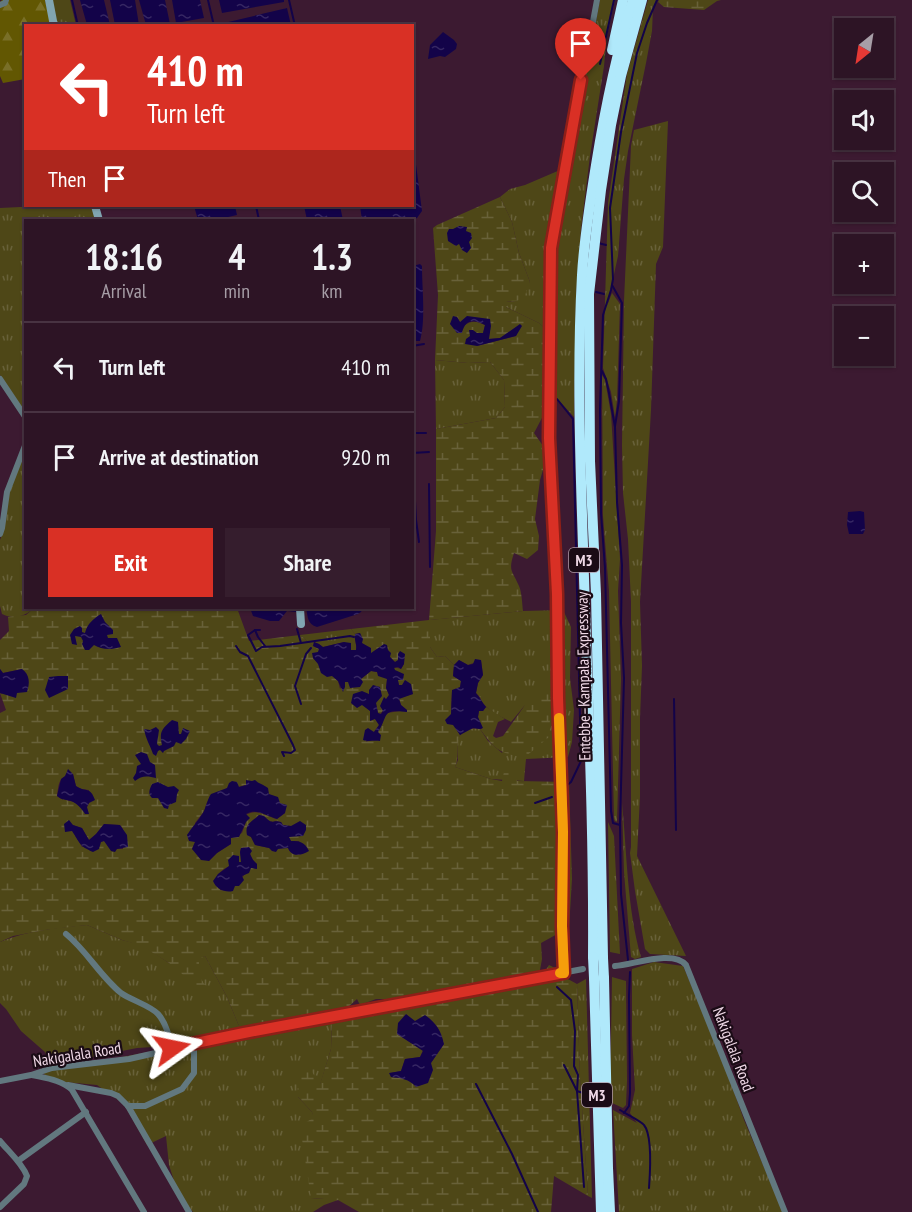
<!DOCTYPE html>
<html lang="en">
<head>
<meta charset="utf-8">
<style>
	body { margin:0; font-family:"PT Sans Narrow",sans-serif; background:#351d2d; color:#f1f3f6; height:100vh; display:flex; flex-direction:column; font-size:22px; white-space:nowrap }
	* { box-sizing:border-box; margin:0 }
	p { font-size:20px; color:#a79ea7 }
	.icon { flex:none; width:33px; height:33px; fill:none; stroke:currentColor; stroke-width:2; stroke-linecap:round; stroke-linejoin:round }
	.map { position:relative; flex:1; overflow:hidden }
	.details { position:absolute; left:24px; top:219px; width:390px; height:390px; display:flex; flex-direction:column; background:#2d1425; border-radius:0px; box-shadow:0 2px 4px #0004,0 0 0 2px #483342 }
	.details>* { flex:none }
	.top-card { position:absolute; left:24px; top:24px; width:390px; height:183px; border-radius:0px; box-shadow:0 2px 4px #0004,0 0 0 2px #483342; background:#d93025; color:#fff; overflow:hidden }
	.needle { width:39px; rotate:210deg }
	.tools { position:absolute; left:834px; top:18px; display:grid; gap:12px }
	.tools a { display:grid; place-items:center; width:60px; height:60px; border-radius:0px; background:#2d1425; box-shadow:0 2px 4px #0004,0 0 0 2px #483342; font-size:30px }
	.pin { position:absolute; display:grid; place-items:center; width:51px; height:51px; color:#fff; margin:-62px -26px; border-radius:50% 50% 50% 0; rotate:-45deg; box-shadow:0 0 6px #0007 }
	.pin .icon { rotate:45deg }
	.me { position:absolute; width:66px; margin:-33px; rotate:78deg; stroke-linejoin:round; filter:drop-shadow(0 0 4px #0008) }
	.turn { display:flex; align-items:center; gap:21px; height:126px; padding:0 24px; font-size:27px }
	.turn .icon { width:78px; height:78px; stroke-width:2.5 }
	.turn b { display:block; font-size:42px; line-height:51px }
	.then { display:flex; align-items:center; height:57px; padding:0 24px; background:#0003; gap:12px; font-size:22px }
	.eta { display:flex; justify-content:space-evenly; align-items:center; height:102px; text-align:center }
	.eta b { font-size:36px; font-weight:600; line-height:42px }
	.button { display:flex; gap:12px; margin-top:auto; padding:12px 24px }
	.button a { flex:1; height:69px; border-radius:0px; background:#d93025; color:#fff; font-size:24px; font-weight:600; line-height:69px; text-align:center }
	.button a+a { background:#351d2d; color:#f1f3f6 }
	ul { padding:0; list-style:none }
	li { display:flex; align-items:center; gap:18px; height:90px; padding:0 24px; border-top:2px solid #483342 }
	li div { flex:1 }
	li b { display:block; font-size:22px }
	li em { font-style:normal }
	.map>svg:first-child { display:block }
	.grass { fill:url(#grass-tufts) }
	.forest { fill:url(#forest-firs) }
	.wetland { fill:url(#wetland-marsh); fill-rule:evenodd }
	.water { fill:url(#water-ripples) }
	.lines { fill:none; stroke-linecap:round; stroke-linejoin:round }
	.stream { stroke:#130349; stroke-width:2 }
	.street { stroke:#62787f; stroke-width:6 }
	.secondary { stroke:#81a5b1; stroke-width:8 }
	.highway { stroke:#b0e9fb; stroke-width:10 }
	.highway-bridge { stroke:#b0e9fb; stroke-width:10 }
	.route-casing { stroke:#8d1f18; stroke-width:15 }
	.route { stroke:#d93025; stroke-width:10 }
	.slow { stroke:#f59e0b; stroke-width:10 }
	.labels { text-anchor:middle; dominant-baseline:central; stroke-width:4.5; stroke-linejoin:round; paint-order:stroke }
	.shield { fill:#1a0b15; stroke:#b09ba8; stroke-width:1.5 }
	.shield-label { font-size:15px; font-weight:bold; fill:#f0d9e7 }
	.street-label { font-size:16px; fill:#f0d9e7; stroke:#1a0b15 }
</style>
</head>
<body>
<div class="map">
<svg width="912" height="1212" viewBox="0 0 912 1212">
	<defs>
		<pattern id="grass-tufts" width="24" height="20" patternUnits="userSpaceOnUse" patternTransform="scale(1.5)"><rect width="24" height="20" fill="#4e4717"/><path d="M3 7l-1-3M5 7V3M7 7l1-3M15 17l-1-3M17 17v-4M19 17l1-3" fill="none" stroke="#686139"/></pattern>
		<pattern id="forest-firs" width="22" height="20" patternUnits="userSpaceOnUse" patternTransform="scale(1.5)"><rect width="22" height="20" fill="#625702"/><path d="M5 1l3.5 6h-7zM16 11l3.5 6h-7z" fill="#796f27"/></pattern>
		<pattern id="wetland-marsh" width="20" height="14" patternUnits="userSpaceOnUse" patternTransform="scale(1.5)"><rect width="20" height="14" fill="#4e4717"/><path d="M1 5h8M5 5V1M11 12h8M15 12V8" fill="none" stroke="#686139"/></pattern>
		<pattern id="water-ripples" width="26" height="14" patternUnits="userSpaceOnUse" patternTransform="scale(1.5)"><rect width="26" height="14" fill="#130349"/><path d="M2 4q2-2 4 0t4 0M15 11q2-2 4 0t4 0" fill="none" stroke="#362763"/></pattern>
	</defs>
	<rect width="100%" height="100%" fill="#3c1a31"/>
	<!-- grass -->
	<g class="grass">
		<path d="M50,0H70L76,25H56Z"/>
		<path d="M600,0H615L607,36L604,66L590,156L581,229L576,296L574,417L554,395L555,255L570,158Z"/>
		<path d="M648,0H657L653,8L652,31L646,63L628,151L624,179L618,256L607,306L612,293L620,304L617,400L615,417L611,392L603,368L608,203L627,74Z"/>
		<path d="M668,121L663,247L656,264L651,410L640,602L642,666L640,718V796L637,856L686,956L650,954L645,949L635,891L630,853L631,847V602L628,539L623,493L622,445L624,301L631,146L634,130Z"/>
		<path d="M560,170L561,171L559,192L546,256L547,330L539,323L506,307V302L516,301L530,282L519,253L512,222L500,197L510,189L525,185Z"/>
		<path d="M42,206H92L96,219L90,220H26L25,413L0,375V208Z"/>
		<path d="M435,360L468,363L490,362L504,380L505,407L496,418L436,429Z"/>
		<path d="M602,375L605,380L611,414L620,559L618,591L621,679L617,822L615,821L614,819L609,591L603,516Z"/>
		<path d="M25,450L26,608H34C25,616 14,620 2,614L0,606V540L4,529L9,492Z"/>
		<path d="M563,610L571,627L570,678L574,710L572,742L568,757L526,759L524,781L491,779L455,767L458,760L457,740C462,731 470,727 480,729L488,741L502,753L525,705L511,722C501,716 484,710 480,697L476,693L478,683L483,675L481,660L468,665L459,660L454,665L445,656L437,657L430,647L429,620L523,611Z"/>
		<path d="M351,629L355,634C354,640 357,644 356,650H351L344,642L323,647L319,644L314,642L313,646L300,635Z"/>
		<path d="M622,803C627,853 627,908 641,957L635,959L631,957L624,872Z"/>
		<path d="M608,822L614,836L620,954L610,952Z"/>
		<path d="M87,925L122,940L142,945L169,963L199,977V958L205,956L227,997L241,1031L207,1037L197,1042L332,1022L331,1049L320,1085L298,1097L312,1112L314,1118L311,1198L324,1199V1205L313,1212H193L178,1193L169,1165L166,1136L147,1145L124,1104L97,1085L65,1082L45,1075L43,1073L45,1072L184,1045L137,1048L51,1065L45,1052L21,1031L6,1009L0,1003V942C28,930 57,928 87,925Z"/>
		<path d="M654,962L683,966L720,1053L744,1120L783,1212H619L613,1110L637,1123L630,1113L635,1090L632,1035V969Z"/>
		<path d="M612,977L626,981L627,1080L626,1105L623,1108L610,1102Z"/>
		<path d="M586,979L592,1198L588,1196L580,1079L577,984Z"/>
	</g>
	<!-- forest -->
	<path class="forest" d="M2,0H45L51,25L26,26L25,79L3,83L0,76V2Z"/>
	<!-- wetland -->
	<g class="wetland">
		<path d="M659,0H721L717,1L704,10L664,7L658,2Z"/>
		<path d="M500,197L512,222L519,253L530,282L524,298L516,301L506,302V307L539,323L547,330V390L544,414L534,433L548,453L540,480L535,519L539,536L538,550L527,559L514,553C508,571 512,570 519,586C522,593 522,603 523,611L430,620V647L437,657L445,656L454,665L453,676L461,681L460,688L452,691C451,709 449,719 460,735C455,745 460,756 455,767L491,779L502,781L504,772L511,771L517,781L569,782L572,879L569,928L568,930L559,933L541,943L542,959L540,970L545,971L549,965L555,968L554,972L513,977L499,981L400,1002H391L388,999H376L360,1005L357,999L347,1008L345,1012L241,1031L227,997L205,956L199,959V976L206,986L202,991L169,963L142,946L122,940L87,925L45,930L13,936L0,942V713L6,710L0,693L2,694L22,669L3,673L0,669V640L9,631L8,617L26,615L34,608H237L249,641L300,635L313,646L320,649L313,658L338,681L340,689L345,682L361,679L371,671L377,672L387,679L386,688L389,695C384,701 386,709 380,714L378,713L376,703L370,694L357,708L362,704L370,711L379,725L366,742C380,738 380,723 387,713L407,710L401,705L399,698L413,694L405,681L402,686L399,685L394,667L401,669L404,664V659L395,662L390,657L371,654L362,643L360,633L355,634L351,629L429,620L436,531V429L496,418L505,407L504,380L490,362L468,363L435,360L438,295L433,228L437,225ZM457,317L460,322L490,319L488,339L500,338L520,325L516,336L477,346V333H483L485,325C477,321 471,320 464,326L450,324ZM73,774L76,786L81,789L89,790V803L87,807C79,808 77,802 70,801C64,799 62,800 57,796C59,783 58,777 73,774ZM246,785C263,792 276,795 285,813L277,819C265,816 257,808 246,815V822L242,833L231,838V844L217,853L209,861L192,849L195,842V823L204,811L207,802L227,788L238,787ZM259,815L264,816C273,826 272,819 281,822L283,825L291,826L303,835L288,836L291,841H299L303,854C296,855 291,855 288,848H269L255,845L251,837L247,835C245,823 251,823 259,815ZM104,824L120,825L123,829V849H117L104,841L82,847L72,830L73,825L82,828L89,840L96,834ZM249,847C250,854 251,859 257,864L256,869L251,867C242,876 235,892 220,890L216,878C220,869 232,864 242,862L240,852L241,848Z"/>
		<path d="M538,692L551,698L549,737L525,757C499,753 496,751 480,729H482L478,717L479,711H483L486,707L505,719L498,722L493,736L496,738L503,736L525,705Z"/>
		<path d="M566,978L577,984L580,1079L588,1196L554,1176L551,1212H359L338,1200L324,1205V1199L311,1198L300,1126L313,1118L312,1112L298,1097L297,1075L310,1069L320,1084L331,1049L332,1022L408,1006ZM397,1034L444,1044L431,1063L412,1082L403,1078L391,1077L390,1073L401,1071L405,1059L420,1057L423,1050Z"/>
	</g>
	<!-- water -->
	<g class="water">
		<path d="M80,0H104L110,25H87Z"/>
		<path d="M110,0H135L139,25H115Z"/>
		<path d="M139,0H165L170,24L161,25H146Z"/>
		<path d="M172,0H200L204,18L176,23Z"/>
		<path d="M219,0H284V2L222,13Z"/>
		<path d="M287,8L291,25H224V23Z"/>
		<path d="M443,32L454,40L457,44L456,49L445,57L440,56L428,59L430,45Z"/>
		<path d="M413,141L422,211L417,218L412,220H362L360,206H412Z"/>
		<path d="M194,206H235L237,215L215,220H198Z"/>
		<path d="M304,206H340L343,220H307Z"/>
		<path d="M459,226L467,227L466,231L471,233L472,238L469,242L471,248L467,253L462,250L459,244L456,246L448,241L447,233L449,229H453Z"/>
		<path d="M420,264L422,266C422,288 426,321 420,341H413V266Z"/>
		<path d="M453,316L457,317L460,322L467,316L490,319L491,326L489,339L500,338L520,324L522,326L516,336L477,346L465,344L466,339L470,336L469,330H473L477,333H483L485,325C474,319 465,319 462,333H457L450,324Z"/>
		<path d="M860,511L864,512L865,530L863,534H849L847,525L848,512Z"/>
		<path d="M250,608H297L296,612L287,611L279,621H270L253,616Z"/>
		<path d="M306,608H363L361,612L358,614L317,627C307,624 308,617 306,608Z"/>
		<path d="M101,614L105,622L113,630V634L107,635L108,638H117L121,647C111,650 102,650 94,645L89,650H85L82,644L83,641L81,637L75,636L77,645L72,644L70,635L74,629L80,626L82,628V632L85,633C87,624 94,618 101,614Z"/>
		<path d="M360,633L363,639L362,643L371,648V653L384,644L387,645L388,650L391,653L390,657L395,662L398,660V654L400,651L405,654L404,664L401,669L398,667L394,668L395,670L404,674L403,680H398L399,685H402L405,680L411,684L413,694L399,699L401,705L407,710V712C380,709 389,716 378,732L381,735L380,741C374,740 368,742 363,740L365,730L368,728L374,732L379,725L375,719L370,721V711L362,705L357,708L351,703L353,694L362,691L369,694V690L373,685L380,687L382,696L376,703L378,713L381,714L383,711L380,706L384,697L386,699L389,695L386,688L387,679L378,676L377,672L371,671L361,679L363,682L360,687L350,688L348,682H345V687L343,692L338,681L332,676L327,677L321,673L318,664L313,658L312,653L318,652L319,649L313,646L314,642L319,644L323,647L344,642L351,643V650H356C357,644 354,640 355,634Z"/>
		<path d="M475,659L481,660L483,675L478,683L476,693C480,698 482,702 486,707L483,711H479L478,717L483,728L480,729L473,728L460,735L453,725L447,724L445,720L451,714L452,690L460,687L461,681L453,676L454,665L459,660L468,665L473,664Z"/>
		<path d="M0,669L3,673L22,669C30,675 30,683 27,692L17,693L16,698L0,693Z"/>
		<path d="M58,676H68V689L49,698L45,690L49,677Z"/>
		<path d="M172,720L178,722L179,734H181L183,728L190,731L186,739L181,744L176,742L174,746L164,751L163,753L160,750L158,751L156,756L153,754C150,745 146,740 144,729L150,730L156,727L159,730L157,744L159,746L162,745C159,731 162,729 172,720Z"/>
		<path d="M141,752L147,754L150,762L155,765L156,778C148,776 142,775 135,781L133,778L136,773L137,766L141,764L135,755Z"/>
		<path d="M68,769L73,774L76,786C87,793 90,786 95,800L89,803L87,807L89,814H85C82,809 77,803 71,801C64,799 63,801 57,796L61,779L65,776Z"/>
		<path d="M246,780L252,781L255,780C259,784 263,784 268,788L269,794L278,797L280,803L287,805L285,813L277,819C266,816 257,808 246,814L250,818L246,822L239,837L231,838V844L217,853L209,861L201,860L192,849L195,842L189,841L187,835C192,827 198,821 203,813C206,808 207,800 211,794L227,788L229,783L232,781L237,782L239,787L246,785Z"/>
		<path d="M158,782L168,787L174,786L179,790L177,794L176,802L169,805L168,809L164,808L158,798H152C148,794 149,790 152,784Z"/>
		<path d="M259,815L264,816C273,826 272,819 281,822L283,825L291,826L300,821L306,825V830L303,836L289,837L291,841C300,841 305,842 309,851C302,855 292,858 288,848L278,849L276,852L272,851L269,848L255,845L251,837L247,835C245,823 251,823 259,815Z"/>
		<path d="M69,820L73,825L82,828L89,840L96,834L104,824L120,825L127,835L128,847L117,849L115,852L111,851L104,841L101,842L99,849L93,852C79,846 80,843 72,831L65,832L64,824Z"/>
		<path d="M249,847L252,851L250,854L253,860L257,864V869L251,868L249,873L242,876L244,880L239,886H235L233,891C225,893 216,889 213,881L218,874L229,866L228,860L233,855L239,856V862H241L240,852L241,848Z"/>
		<path d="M406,1014L415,1021L425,1015C436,1023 441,1030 444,1044L431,1063L433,1070L428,1083L416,1087C409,1079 401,1078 391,1077L389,1073L401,1071L405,1059L420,1057L423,1051L397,1034L398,1023Z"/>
	</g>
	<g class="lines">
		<!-- stream -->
		<g class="stream">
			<path d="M72,0L78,26"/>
			<path d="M208,0L214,26"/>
			<path d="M289,0L295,26"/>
			<path d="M600,64L614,0"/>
			<path d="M256,206L259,220"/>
			<path d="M598,243L606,245"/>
			<path d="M612,285L622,303L619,401L615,426"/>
			<path d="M596,292L604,294"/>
			<path d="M412,346L424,344"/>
			<path d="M602,371L606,379L609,393L615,427L617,502L622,565L621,623L624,678L620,823L621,894L628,960"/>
			<path d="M557,399L573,419L581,761L571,782L566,786"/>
			<path d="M412,403L415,405"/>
			<path d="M412,411L413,414"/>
			<path d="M412,433H426"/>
			<path d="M412,453L429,452"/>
			<path d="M429,484L430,567"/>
			<path d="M412,494L415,501L416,520L419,542"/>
			<path d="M297,629L301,643"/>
			<path d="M255,630L248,635L256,651L262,647L280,646L350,636L354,637"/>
			<path d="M260,630H255L258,637L265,646"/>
			<path d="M236,646L240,652L248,656L293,745L295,750L291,753L282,752L284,756"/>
			<path d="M674,699L676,830"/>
			<path d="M301,704L295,686L306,654L311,648"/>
			<path d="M535,803L552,797"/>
			<path d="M620,825L613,823L611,811L605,568L601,513L600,409L603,315L611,290L613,279L610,208L621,132L637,53L647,23L657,0"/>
			<path d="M557,987L571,1000L575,1031L574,1066L578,1075L577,1091L584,1187"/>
			<path d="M564,1065L577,1091L583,1093"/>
			<path d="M476,1084L512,1154L538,1212"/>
			<path d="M620,1110C626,1114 641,1121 644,1125C653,1136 650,1174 649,1188"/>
			<path d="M624,1113L629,1106L630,1093L629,996L630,972"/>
		</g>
		<!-- street -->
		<g class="street">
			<path d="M0,5L5,3L6,0"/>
			<path d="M0,379L26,418"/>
			<path d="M0,534L2,528L7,492L26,443"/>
			<path d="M66,934C87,951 100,976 121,993C131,1000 151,1006 158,1014C166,1023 169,1036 172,1048"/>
			<path d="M615,966C633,965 673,949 686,965L785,1212"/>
			<path d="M564,973L563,926V832L558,698L557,594L549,438L551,248L597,0"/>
			<path d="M32,1075C45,1078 62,1080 72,1090L144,1212"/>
			<path d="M0,1081L31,1075L52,1068L129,1059L244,1033L583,969"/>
			<path d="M68,1085L111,1093L118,1096L128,1106L189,1212"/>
			<path d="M128,1106H145L182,1089L194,1073V1044"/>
			<path d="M0,1141C9,1152 22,1163 27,1176L24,1184L0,1207"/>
			<path d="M18,1161L86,1112"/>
		</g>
		<!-- secondary -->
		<g class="secondary">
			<path d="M49,0L54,26"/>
			<path d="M95,206L99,220"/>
			<path d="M300,608L301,624"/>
		</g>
		<!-- highway -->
		<g class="highway">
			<path d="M612,50L623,0"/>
			<path d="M593,957C594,820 587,683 583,546C580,456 577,366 582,275C584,239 590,202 596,165C605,109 616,54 633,0"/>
			<path d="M603,958L596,594L590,461L589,294L601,190L611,125L621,76L642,0"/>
			<path d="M594,978L601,1212"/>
			<path d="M604,978L608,1168L610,1212"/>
		</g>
		<!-- highway-bridge -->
		<g class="highway-bridge">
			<path d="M593,957L594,978"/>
			<path d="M603,958L604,978"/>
		</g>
	</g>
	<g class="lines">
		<defs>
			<path id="route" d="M172,1048L244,1033L564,973L562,926L563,832L558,698L557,594L549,438L551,248L581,80"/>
		</defs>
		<!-- route casing -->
		<use href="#route" class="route-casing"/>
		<!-- route -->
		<use href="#route" class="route"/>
		<!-- slow -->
		<path class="slow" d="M559,718L563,832L562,926L564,973H560"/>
	</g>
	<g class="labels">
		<!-- shield labels -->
		<g class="shield">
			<rect x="569" y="548" width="30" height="24" rx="4.5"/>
			<rect x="582" y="1083" width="30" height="24" rx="4.5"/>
		</g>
		<g class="shield-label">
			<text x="584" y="560">M3</text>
			<text x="597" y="1095">M3</text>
		</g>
		<!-- street labels -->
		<g class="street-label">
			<text transform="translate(583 676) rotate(-91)">Entebbe–Kampala Expressway</text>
			<text transform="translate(734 1049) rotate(69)">Nakigalala Road</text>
			<text transform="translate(77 1054) rotate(-9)">Nakigalala Road</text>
		</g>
	</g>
</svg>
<div class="tools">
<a><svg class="needle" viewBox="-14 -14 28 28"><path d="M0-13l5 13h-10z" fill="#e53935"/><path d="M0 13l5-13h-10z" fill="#a79ea7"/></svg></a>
<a><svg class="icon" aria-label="sound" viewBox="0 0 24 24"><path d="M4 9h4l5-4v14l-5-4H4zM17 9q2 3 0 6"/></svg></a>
<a><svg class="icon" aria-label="search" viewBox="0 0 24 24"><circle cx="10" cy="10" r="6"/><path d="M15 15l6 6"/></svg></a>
<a>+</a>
<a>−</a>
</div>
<div class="pin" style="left:581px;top:80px;background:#d93025"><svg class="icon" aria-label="arrive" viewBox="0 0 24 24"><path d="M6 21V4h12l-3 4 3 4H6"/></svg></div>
<svg class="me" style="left:172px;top:1048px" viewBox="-20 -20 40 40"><path d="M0-17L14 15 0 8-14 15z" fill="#d93025" stroke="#fff" stroke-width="4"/></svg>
<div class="top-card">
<div class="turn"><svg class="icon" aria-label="left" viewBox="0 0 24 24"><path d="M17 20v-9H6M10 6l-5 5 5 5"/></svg><div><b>410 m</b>Turn left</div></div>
<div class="then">Then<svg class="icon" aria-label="arrive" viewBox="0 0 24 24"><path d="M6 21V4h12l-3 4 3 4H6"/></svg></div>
</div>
<section class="details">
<div class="eta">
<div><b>18:16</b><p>Arrival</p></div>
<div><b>4</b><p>min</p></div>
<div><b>1.3</b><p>km</p></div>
</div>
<ul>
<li><svg class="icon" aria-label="left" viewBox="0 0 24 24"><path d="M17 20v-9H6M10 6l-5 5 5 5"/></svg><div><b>Turn left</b></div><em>410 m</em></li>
<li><svg class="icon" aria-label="arrive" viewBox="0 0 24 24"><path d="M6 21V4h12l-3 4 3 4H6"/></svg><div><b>Arrive at destination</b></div><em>920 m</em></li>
</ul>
<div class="button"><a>Exit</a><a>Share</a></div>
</section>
</div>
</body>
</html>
